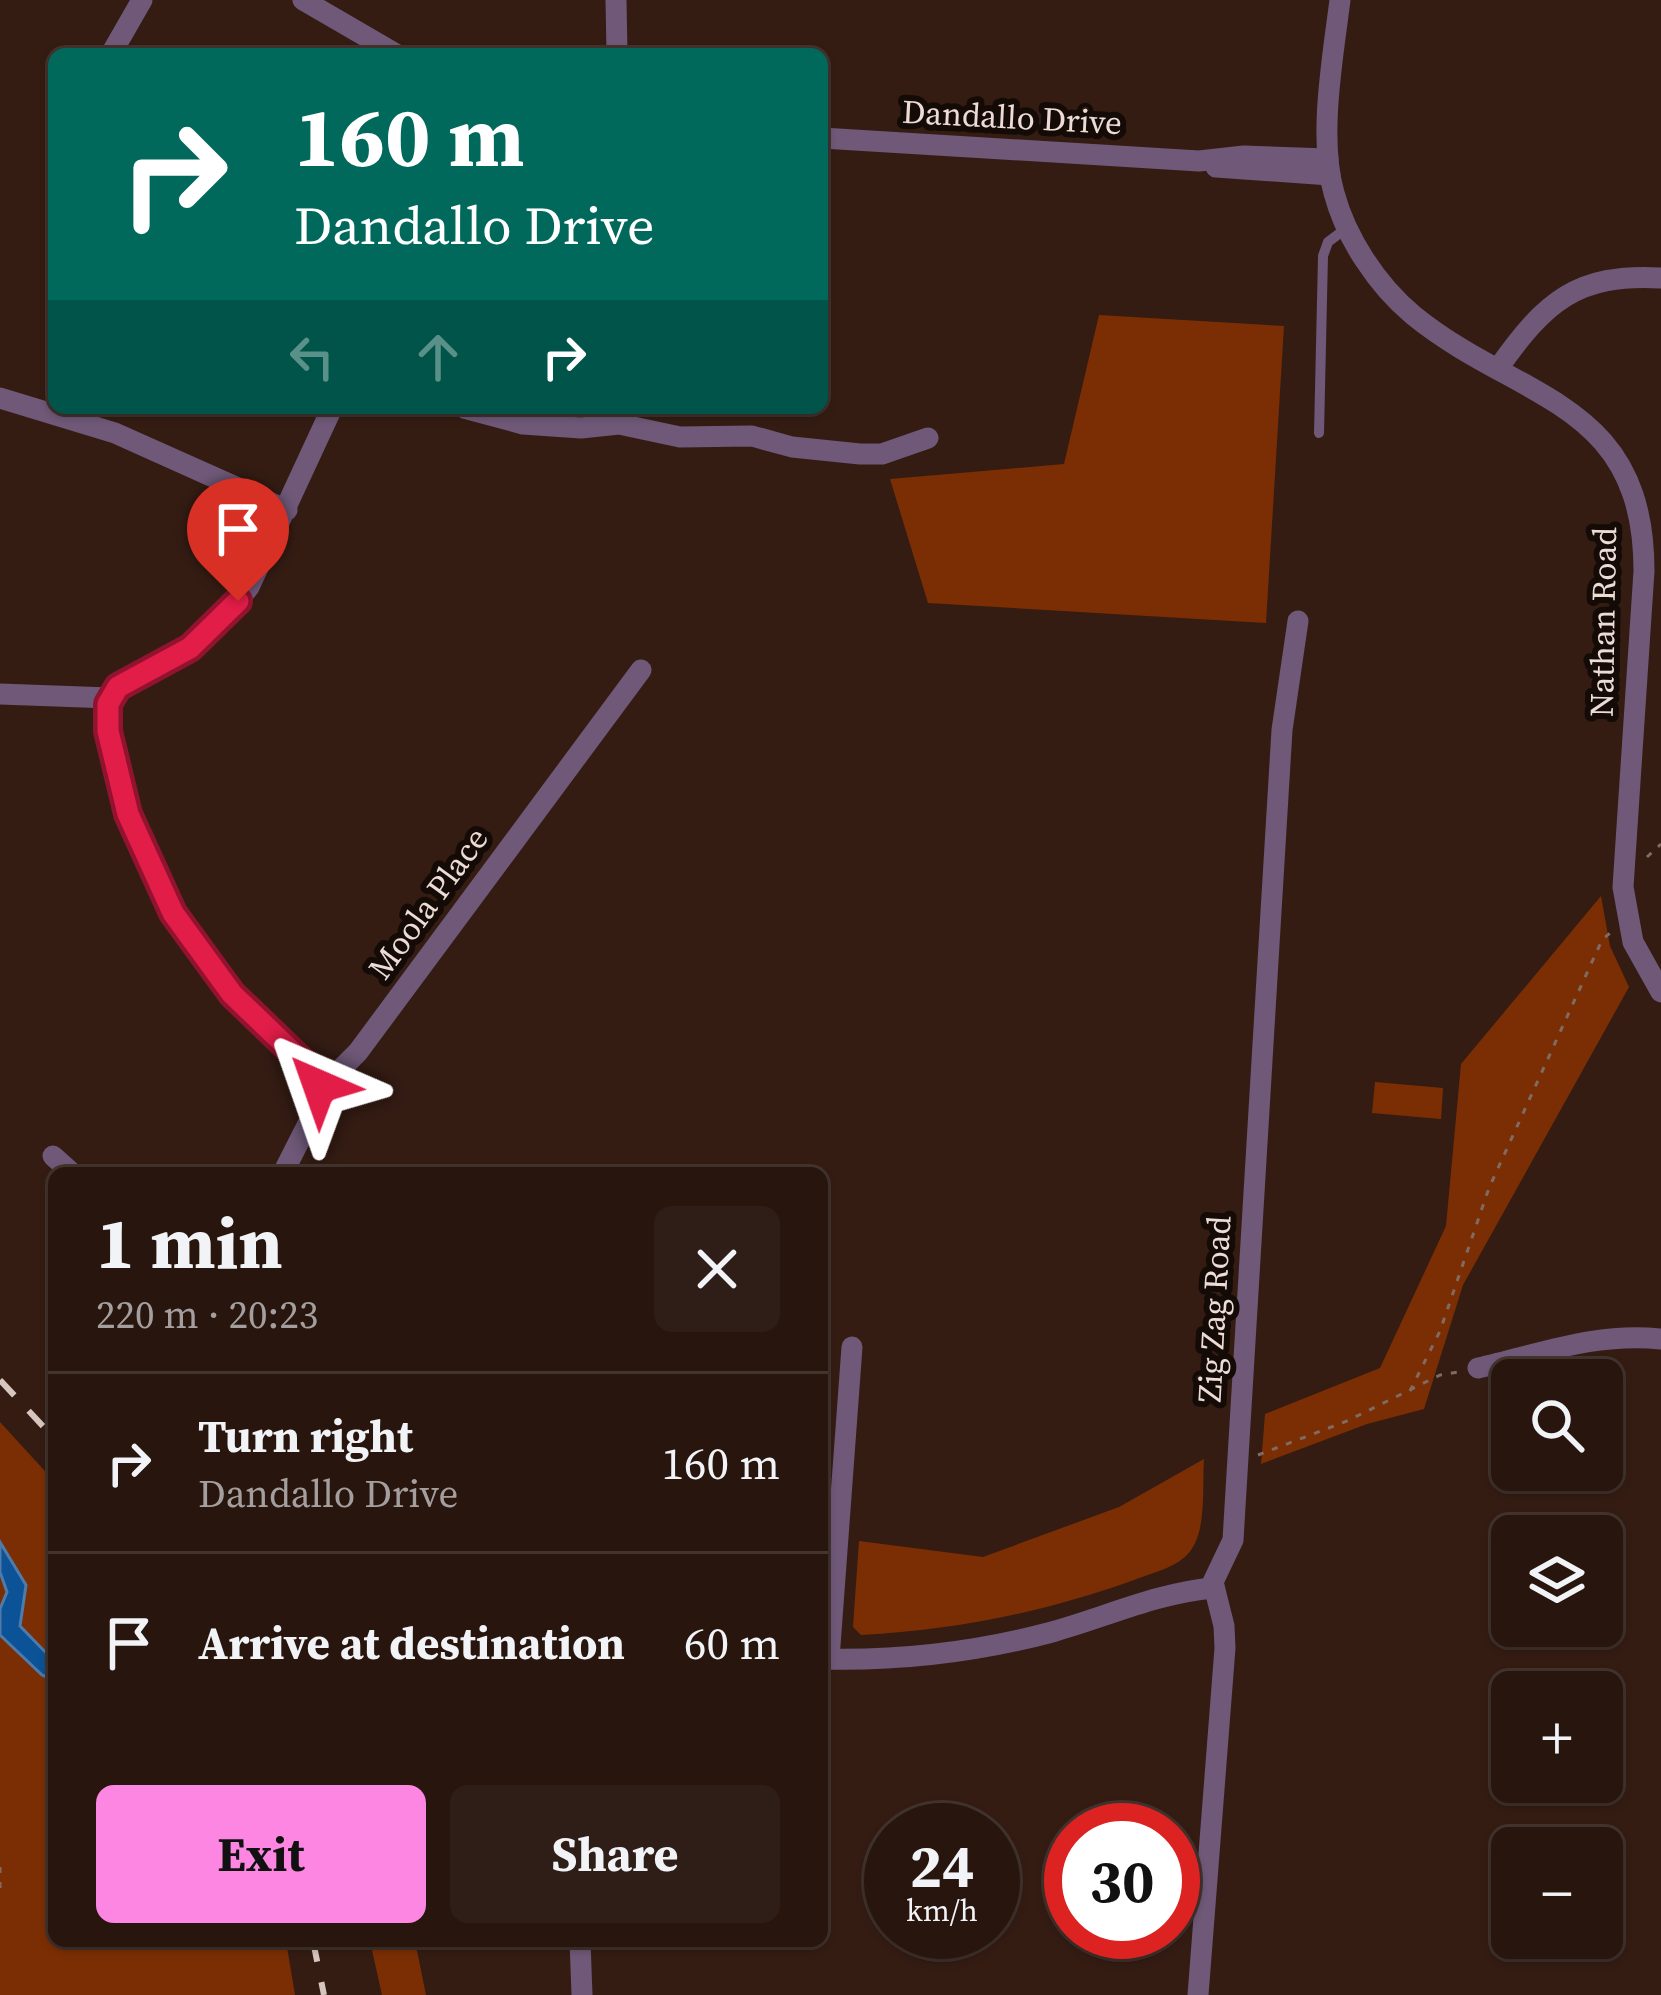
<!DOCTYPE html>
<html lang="en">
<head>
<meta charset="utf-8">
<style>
	body { margin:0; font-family:"Source Serif 4",serif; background:#2f1e17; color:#f1f3f6; height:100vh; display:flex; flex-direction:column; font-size:45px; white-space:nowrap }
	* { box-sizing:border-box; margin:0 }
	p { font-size:39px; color:#a49f9e }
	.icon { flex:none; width:66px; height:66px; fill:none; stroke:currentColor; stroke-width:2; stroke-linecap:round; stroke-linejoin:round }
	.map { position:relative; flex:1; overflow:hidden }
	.sheet { position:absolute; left:48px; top:1167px; width:780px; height:780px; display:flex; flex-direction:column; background:#27150e; border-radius:18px; box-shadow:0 3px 9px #0004,0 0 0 3px #43342e }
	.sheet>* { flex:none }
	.guide { position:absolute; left:48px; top:48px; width:780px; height:366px; border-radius:18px; box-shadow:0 3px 9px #0004,0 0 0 3px #43342e; background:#00695c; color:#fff; overflow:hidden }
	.fabs { position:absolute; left:1491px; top:1359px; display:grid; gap:24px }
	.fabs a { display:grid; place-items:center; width:132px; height:132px; border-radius:18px; background:#27150e; box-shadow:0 3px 9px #0004,0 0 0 3px #43342e; font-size:60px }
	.speed { position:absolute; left:864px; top:1803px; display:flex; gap:24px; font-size:60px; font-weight:700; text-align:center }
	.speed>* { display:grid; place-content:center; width:156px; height:156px; border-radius:50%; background:#27150e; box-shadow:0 3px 9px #0004,0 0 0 3px #43342e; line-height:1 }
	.speed small { font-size:30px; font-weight:400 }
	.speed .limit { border:18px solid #d22; background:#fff; color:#111 }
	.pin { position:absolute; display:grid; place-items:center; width:102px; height:102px; color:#fff; margin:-123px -51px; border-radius:50% 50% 50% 0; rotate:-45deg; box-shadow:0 0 12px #0007 }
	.pin .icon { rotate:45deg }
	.me { position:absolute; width:132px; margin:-66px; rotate:317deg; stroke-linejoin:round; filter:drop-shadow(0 0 9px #0008) }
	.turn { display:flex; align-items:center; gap:42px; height:252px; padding:0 48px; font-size:54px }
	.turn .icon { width:156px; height:156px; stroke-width:2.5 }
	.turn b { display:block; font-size:84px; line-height:102px }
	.lanes { display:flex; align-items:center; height:114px; padding:0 48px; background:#0003; justify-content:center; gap:60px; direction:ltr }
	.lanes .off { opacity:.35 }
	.round { display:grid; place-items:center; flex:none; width:126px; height:126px; border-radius:18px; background:#2f1e17 }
	.overview { display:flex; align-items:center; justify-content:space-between; height:204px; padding:0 48px }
	h1 { font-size:72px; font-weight:700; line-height:90px }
	.action { display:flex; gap:24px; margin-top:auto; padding:24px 48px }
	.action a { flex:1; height:138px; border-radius:18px; background:#fd86e3; color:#111; font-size:48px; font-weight:700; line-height:138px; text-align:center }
	.action a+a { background:#2f1e17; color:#f1f3f6 }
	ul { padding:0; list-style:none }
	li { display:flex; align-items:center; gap:36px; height:180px; padding:0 48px; border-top:3px solid #43342e }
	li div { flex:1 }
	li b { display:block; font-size:45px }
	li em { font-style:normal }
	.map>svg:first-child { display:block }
	.green { fill:#7b2e04 }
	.water { fill:#0b5296; stroke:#4e7ba9; stroke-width:3 }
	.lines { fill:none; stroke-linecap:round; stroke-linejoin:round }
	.path { stroke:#806b63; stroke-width:3; stroke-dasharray:6 9; stroke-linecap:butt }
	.lane { stroke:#6f5878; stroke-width:10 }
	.street { stroke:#6f5878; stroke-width:21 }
	.rail { stroke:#d7c6bf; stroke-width:6; stroke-dasharray:21 21; stroke-linecap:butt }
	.route-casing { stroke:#92132f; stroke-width:30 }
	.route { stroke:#e11d48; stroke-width:21 }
	.labels { text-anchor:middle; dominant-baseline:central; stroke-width:12; stroke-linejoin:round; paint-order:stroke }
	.street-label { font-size:33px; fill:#ecdcd5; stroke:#140a06 }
</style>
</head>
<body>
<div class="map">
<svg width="1661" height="1995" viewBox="0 0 1661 1995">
	<rect width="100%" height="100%" fill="#341c13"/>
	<!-- green -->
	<g class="green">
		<path d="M1099,315L1284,326L1266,623L928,603L890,479L1064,464Z"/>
		<path d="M1601,896L1610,946L1629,987L1463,1285L1424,1409L1367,1424L1261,1464L1265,1414L1380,1368L1446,1226L1461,1064Z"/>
		<path d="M1375,1082L1443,1088L1441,1119L1372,1113Z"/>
		<path d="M0,1422L54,1481V1941H286L295,1995H0Z"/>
		<path d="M1204,1459C1202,1485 1207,1528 1191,1550C1178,1568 1154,1572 1134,1580C1045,1612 956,1630 861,1635L853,1627L859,1541L983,1557L1119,1507Z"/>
		<path d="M370,1941H415L426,1995H382Z"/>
	</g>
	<!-- water -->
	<path class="water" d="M0,1542L26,1585L20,1626L54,1661V1680L42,1675L0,1635V1609L7,1592L0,1572Z"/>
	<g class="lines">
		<!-- path -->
		<g class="path">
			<path d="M1647,857L1661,844"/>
			<path d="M1410,1391L1440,1331L1489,1188L1602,940L1610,933"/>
			<path d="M1258,1455L1347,1421L1440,1375L1459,1372"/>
			<path d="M0,1867V1896"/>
		</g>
		<!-- lane -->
		<path class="lane" d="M1319,433L1323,256L1328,242L1348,227"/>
		<!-- street -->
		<g class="street">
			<path d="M303,0L396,54"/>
			<path d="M616,0L617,54"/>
			<path d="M1340,0C1333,56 1318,138 1334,193C1346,238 1377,285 1413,315C1518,401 1644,399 1644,571L1623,887L1633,942L1661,992"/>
			<path d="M111,54L142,0"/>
			<path d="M822,138L1199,161L1244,156L1328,159"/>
			<path d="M1216,167L1330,175"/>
			<path d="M1499,367C1545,302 1577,273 1661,278"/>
			<path d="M0,398L115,433L287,510"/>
			<path d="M464,408L523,424L581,428L619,424L680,437L752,436L792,447L860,454H882L928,438"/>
			<path d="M0,694L110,698"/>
			<path d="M317,1080L232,994L173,913L128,814L106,712L118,687L190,648L227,615L249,587L332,408"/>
			<path d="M317,1080L338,1072L358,1052L641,670"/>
			<path d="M53,1156L72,1173"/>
			<path d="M283,1173L317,1106V1080"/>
			<path d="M1478,1368C1541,1354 1595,1332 1661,1339"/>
			<path d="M822,1659C900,1661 977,1652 1052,1632C1106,1617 1157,1593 1213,1588"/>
			<path d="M829,1659L852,1347"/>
			<path d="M580,1941L582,1995"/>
			<path d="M1198,1995L1225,1648L1224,1626L1213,1582L1233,1540L1282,730L1298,621"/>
		</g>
		<!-- rail -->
		<g class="rail">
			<path d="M0,1380L54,1438"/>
			<path d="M313,1941L324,1995"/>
		</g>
	</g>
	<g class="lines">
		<defs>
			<path id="route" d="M238,601L190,648L118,687L108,704V731L128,814L173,913L232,994L306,1065L319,1086"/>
		</defs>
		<!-- route casing -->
		<use href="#route" class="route-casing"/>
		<!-- route -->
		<use href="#route" class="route"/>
	</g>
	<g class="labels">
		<!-- street labels -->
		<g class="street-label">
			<text transform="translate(1012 117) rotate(3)">Dandallo Drive</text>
			<text transform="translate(1603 622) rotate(-89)">Nathan Road</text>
			<text transform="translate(428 903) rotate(-54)">Moola Place</text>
			<text transform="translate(1214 1309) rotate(-87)">Zig Zag Road</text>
		</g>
	</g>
</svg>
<div class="fabs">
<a><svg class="icon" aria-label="search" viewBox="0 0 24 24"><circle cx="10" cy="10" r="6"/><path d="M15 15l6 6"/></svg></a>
<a><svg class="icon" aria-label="layers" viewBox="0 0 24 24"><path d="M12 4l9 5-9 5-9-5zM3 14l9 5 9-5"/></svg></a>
<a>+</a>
<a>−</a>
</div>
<div class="speed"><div>24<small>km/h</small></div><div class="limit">30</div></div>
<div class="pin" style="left:238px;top:601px;background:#d93025"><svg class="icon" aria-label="arrive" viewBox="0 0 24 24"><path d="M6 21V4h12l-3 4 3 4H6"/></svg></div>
<svg class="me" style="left:319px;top:1086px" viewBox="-20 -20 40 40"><path d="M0-17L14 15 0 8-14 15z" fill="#e11d48" stroke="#fff" stroke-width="4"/></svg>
<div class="guide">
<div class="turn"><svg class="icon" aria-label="right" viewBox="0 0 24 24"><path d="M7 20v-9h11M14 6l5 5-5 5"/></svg><div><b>160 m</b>Dandallo Drive</div></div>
<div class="lanes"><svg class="icon off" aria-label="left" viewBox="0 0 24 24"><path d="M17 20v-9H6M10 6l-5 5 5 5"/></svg><svg class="icon off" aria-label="ahead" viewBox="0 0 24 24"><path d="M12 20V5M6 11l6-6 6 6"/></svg><svg class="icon" aria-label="right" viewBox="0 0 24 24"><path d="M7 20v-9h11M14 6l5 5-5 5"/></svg></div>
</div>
<section class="sheet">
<div class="overview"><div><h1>1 min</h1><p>220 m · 20:23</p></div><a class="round"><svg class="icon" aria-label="close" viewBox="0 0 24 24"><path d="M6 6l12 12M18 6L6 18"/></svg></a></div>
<ul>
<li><svg class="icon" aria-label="right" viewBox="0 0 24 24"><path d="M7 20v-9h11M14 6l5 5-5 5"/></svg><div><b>Turn right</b><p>Dandallo Drive</p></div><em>160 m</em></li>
<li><svg class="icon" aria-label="arrive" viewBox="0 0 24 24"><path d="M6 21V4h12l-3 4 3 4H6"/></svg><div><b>Arrive at destination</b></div><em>60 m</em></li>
</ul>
<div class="action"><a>Exit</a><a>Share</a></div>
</section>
</div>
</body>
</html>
